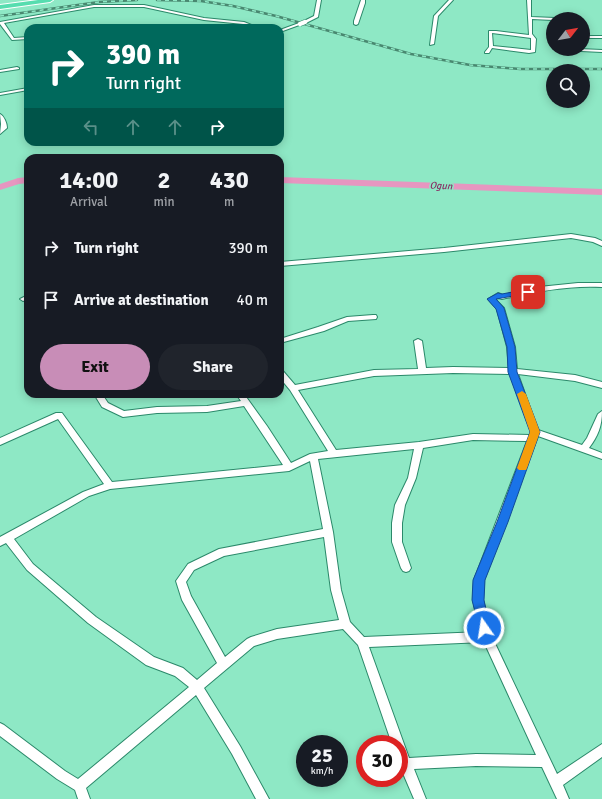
<!DOCTYPE html>
<html lang="en">
<head>
<meta charset="utf-8">
<style>
	body { margin:0; font-family:Signika,sans-serif; background:#20242c; color:#f1f3f6; height:100vh; display:flex; flex-direction:column; font-size:15px; white-space:nowrap }
	* { box-sizing:border-box; margin:0 }
	p { font-size:13px; color:#9ea1a6 }
	.icon { flex:none; width:22px; height:22px; fill:none; stroke:currentColor; stroke-width:2; stroke-linecap:round; stroke-linejoin:round }
	.map { position:relative; flex:1; overflow:hidden }
	.sheet { position:absolute; left:24px; top:154px; width:260px; height:244px; display:flex; flex-direction:column; background:#171b24; border-radius:12px; box-shadow:0 2px 10px #0003 }
	.sheet>* { flex:none }
	.banner { position:absolute; left:24px; top:24px; width:260px; height:122px; border-radius:12px; box-shadow:0 2px 10px #0003; background:#00695c; color:#fff; overflow:hidden }
	.needle { width:26px; rotate:59deg }
	.buttons { position:absolute; left:546px; top:12px; display:grid; gap:8px }
	.buttons a { display:grid; place-items:center; width:44px; height:44px; border-radius:50%; background:#171b24; box-shadow:0 2px 10px #0003; font-size:20px }
	.speed { position:absolute; left:296px; top:735px; display:flex; gap:8px; font-size:20px; font-weight:700; text-align:center }
	.speed>* { display:grid; place-content:center; width:52px; height:52px; border-radius:50%; background:#171b24; box-shadow:0 2px 10px #0003; line-height:1 }
	.speed small { font-size:10px; font-weight:400 }
	.speed .limit { border:6px solid #d22; background:#fff; color:#111 }
	.pin { position:absolute; display:grid; place-items:center; width:34px; height:34px; color:#fff; margin:-17px; border-radius:8px; box-shadow:0 2px 6px #0006 }
	.me { position:absolute; width:44px; margin:-22px; rotate:347deg; stroke-linejoin:round; filter:drop-shadow(0 0 3px #0008) }
	.turn { display:flex; align-items:center; gap:14px; height:84px; padding:0 16px; font-size:18px }
	.turn .icon { width:52px; height:52px; stroke-width:2.5 }
	.turn b { display:block; font-size:28px; line-height:34px }
	.lanes { display:flex; align-items:center; height:38px; padding:0 16px; background:#0003; justify-content:center; gap:20px; direction:ltr }
	.lanes .off { opacity:.35 }
	.eta { display:flex; justify-content:space-evenly; align-items:center; height:68px; text-align:center }
	.eta b { font-size:24px; font-weight:800; line-height:28px }
	.cta { display:flex; gap:8px; margin-top:auto; padding:8px 16px }
	.cta a { flex:1; height:46px; border-radius:24px; background:#c88db7; color:#111; font-size:16px; font-weight:800; line-height:46px; text-align:center }
	.cta a+a { background:#20242c; color:#f1f3f6 }
	ul { padding:0; list-style:none }
	li { display:flex; align-items:center; gap:12px; height:52px; padding:0 16px }
	li div { flex:1 }
	li b { display:block; font-size:15px }
	li em { font-style:normal }
	.map>svg:first-child { display:block }
	.lines { fill:none; stroke-linecap:round; stroke-linejoin:round }
	.river { fill:#e696c0; fill-rule:evenodd }
	.minor-casing { stroke:#2b896a; stroke-width:2 }
	.highway-casing { stroke:#fff; stroke-width:2 }
	.minor { fill:#fff; fill-rule:evenodd }
	.highway { fill:#56ddaf; fill-rule:evenodd }
	.rail-casing { stroke:#498870; stroke-width:2.5 }
	.rail { stroke:#8ee8c5; stroke-width:1.5; stroke-dasharray:4; stroke-linecap:butt }
	.minor-bridge-casing { stroke:#2b896a; stroke-width:5.5; stroke-linecap:butt }
	.minor-bridge { stroke:#fff; stroke-width:4.5 }
	.route { fill:#1a73e8; stroke:#114b97 }
	.slow { fill:#f59e0b }
	.labels { text-anchor:middle; dominant-baseline:central; stroke-width:3; stroke-linejoin:round; paint-order:stroke }
	.far-water-label { font-size:10px; font-style:italic; fill:#882d64; stroke:#8ee8c5 }
</style>
</head>
<body>
<div class="map">
<svg width="602" height="799" viewBox="0 0 602 799">
	<rect width="100%" height="100%" fill="#8ee8c5"/>
	<g class="lines">
		<!-- river -->
		<g class="river">
			<path d="M28,177V183L19,184L0,190V184L18,178Z"/>
			<path d="M280,177L602,189V195L280,183Z"/>
		</g>
		<defs>
			<g id="minor">
				<path d="M317,0H321L318,17L306,23H304V21L314,16Z"/>
				<path d="M361,0H365V3L358,24L356,25L354,24V21Z"/>
				<path d="M449,0H453L438,16L434,44L430,45L434,16Z"/>
				<path d="M527,0H531V17L555,18L557,19H553V20L532,19V34L536,39L535,52L529,53L492,48L489,53H485V52L489,47V31H496L529,35ZM492,33L531,38V50L493,46Z"/>
				<path d="M94,5H144L204,18L244,22L259,28H253L243,24L204,20L144,7H94L4,23L14,38L28,37V39L12,40L0,24V22Z"/>
				<path d="M299,23L302,24L280,32V30Z"/>
				<rect x="587" y="36" width="15" height="2"/>
				<path d="M579,49L602,50V52L581,51H579Z"/>
				<path d="M17,67L19,68V69L0,72V70Z"/>
				<path d="M28,88V90L0,95V93Z"/>
				<path d="M0,114C4,116 7,123 7,128L0,134L1,124Z"/>
				<path d="M571,234L595,238L602,241V246L593,242L571,238L444,252L280,266V262L444,248Z"/>
				<path d="M578,283H602V287C568,285 535,292 502,299L498,298L495,299L504,308L515,347L517,369L575,375L602,382V388L575,381L518,374L538,430L582,445L587,438L598,414L602,411C602,426 598,436 589,448L602,453V459L538,436L484,580L483,600L492,637L557,774L602,744V757L563,785L569,799H557L542,767L476,766L414,769L426,799H414L399,764V744H392L358,645L343,629L277,639L254,646L204,688L240,746L269,799H256L232,754L196,695L86,788L90,799H78L75,790L57,779L0,736V723L4,725L65,771L78,779L189,687L175,676L146,665L88,623L27,570L6,543L0,546V537L83,492L104,484L58,419L0,445V438L56,413H62L112,482L283,465L244,406L207,412L157,413L123,417L102,407L94,394H102L108,403L124,411L157,407L207,406L241,401L236,394H244L267,426L291,463L310,454L328,451L290,390L280,378V370L283,371L295,385L374,370L418,369L414,341L418,339L422,341L426,368L453,367L509,368L507,347L497,309L489,300L488,299L498,293L503,295L539,287ZM453,373L510,374L531,432L530,435L473,434L419,442L336,450L298,390L374,376ZM473,440L527,441L474,580L473,600L481,632L364,637L350,622L341,590L333,532L318,459L414,449L408,478L395,505L392,523V542L401,568L403,571L406,572L409,571L411,568L402,542V523L405,505L416,478L423,448ZM310,461L323,529L219,549L188,564L176,581L182,600L217,663L197,680L183,668L154,657L96,617L33,564L14,539L89,496L110,489L289,471ZM324,537L331,590L339,620L277,629L251,637L247,639L225,657L191,596L186,582L194,570L224,556ZM484,642L536,755L476,754L409,758L369,647Z"/>
				<path d="M28,295V299L23,301L20,299Z"/>
				<path d="M373,315H376L377,317L376,319L348,321L324,331L280,343V339L318,327L347,317Z"/>
			</g>
			<path id="highway" d="M38,0H53L50,2L0,9V5Z"/>
		</defs>
		<!-- minor casing -->
		<use href="#minor" class="minor-casing"/>
		<!-- highway casing -->
		<use href="#highway" class="highway-casing"/>
		<!-- minor -->
		<use href="#minor" class="minor"/>
		<!-- highway -->
		<use href="#highway" class="highway"/>
		<defs>
			<g id="rail">
				<path d="M157,0L201,1L233,6L276,16L411,54L470,65L520,69H602"/>
				<path d="M0,16L99,2L137,0"/>
			</g>
		</defs>
		<!-- rail casing -->
		<use href="#rail" class="rail-casing"/>
		<!-- rail -->
		<use href="#rail" class="rail"/>
		<defs>
			<path id="minor-bridge" d="M300,24L305,22"/>
		</defs>
		<!-- minor-bridge casing -->
		<use href="#minor-bridge" class="minor-bridge-casing"/>
		<!-- minor-bridge -->
		<use href="#minor-bridge" class="minor-bridge"/>
	</g>
	<!-- route -->
	<path class="route" d="M528,289L532,292L531,293L496,299L504,308L515,347L517,372L540,432L508,522L485,580L484,600L490,628L489,632L484,634L480,632L472,600L473,580L497,522L530,432L508,372L507,347L496,309L487,299L498,293L502,294Z"/>
	<!-- slow -->
	<path class="slow" d="M522,391L526,394L540,432L527,468L526,470H519L517,468L530,432L517,394Z"/>
	<g class="labels">
		<!-- far-water labels -->
		<g class="far-water-label">
			<text transform="translate(441 186) rotate(2)">Ogun</text>
		</g>
	</g>
</svg>
<div class="buttons">
<a><svg class="needle" viewBox="-14 -14 28 28"><path d="M0-13l5 13h-10z" fill="#e53935"/><path d="M0 13l5-13h-10z" fill="#9ea1a6"/></svg></a>
<a><svg class="icon" aria-label="search" viewBox="0 0 24 24"><circle cx="10" cy="10" r="6"/><path d="M15 15l6 6"/></svg></a>
</div>
<div class="speed"><div>25<small>km/h</small></div><div class="limit">30</div></div>
<div class="pin" style="left:528px;top:292px;background:#d93025"><svg class="icon" aria-label="arrive" viewBox="0 0 24 24"><path d="M6 21V4h12l-3 4 3 4H6"/></svg></div>
<svg class="me" style="left:484px;top:628px" viewBox="-20 -20 40 40"><circle r="17" fill="#1a73e8" stroke="#fff" stroke-width="3"/><path d="M0-11L8 9 0 5-8 9z" fill="#fff"/></svg>
<div class="banner">
<div class="turn"><svg class="icon" aria-label="right" viewBox="0 0 24 24"><path d="M7 20v-9h11M14 6l5 5-5 5"/></svg><div><b>390 m</b>Turn right</div></div>
<div class="lanes"><svg class="icon off" aria-label="left" viewBox="0 0 24 24"><path d="M17 20v-9H6M10 6l-5 5 5 5"/></svg><svg class="icon off" aria-label="ahead" viewBox="0 0 24 24"><path d="M12 20V5M6 11l6-6 6 6"/></svg><svg class="icon off" aria-label="ahead" viewBox="0 0 24 24"><path d="M12 20V5M6 11l6-6 6 6"/></svg><svg class="icon" aria-label="right" viewBox="0 0 24 24"><path d="M7 20v-9h11M14 6l5 5-5 5"/></svg></div>
</div>
<section class="sheet">
<div class="eta">
<div><b>14:00</b><p>Arrival</p></div>
<div><b>2</b><p>min</p></div>
<div><b>430</b><p>m</p></div>
</div>
<ul>
<li><svg class="icon" aria-label="right" viewBox="0 0 24 24"><path d="M7 20v-9h11M14 6l5 5-5 5"/></svg><div><b>Turn right</b></div><em>390 m</em></li>
<li><svg class="icon" aria-label="arrive" viewBox="0 0 24 24"><path d="M6 21V4h12l-3 4 3 4H6"/></svg><div><b>Arrive at destination</b></div><em>40 m</em></li>
</ul>
<div class="cta"><a>Exit</a><a>Share</a></div>
</section>
</div>
</body>
</html>
